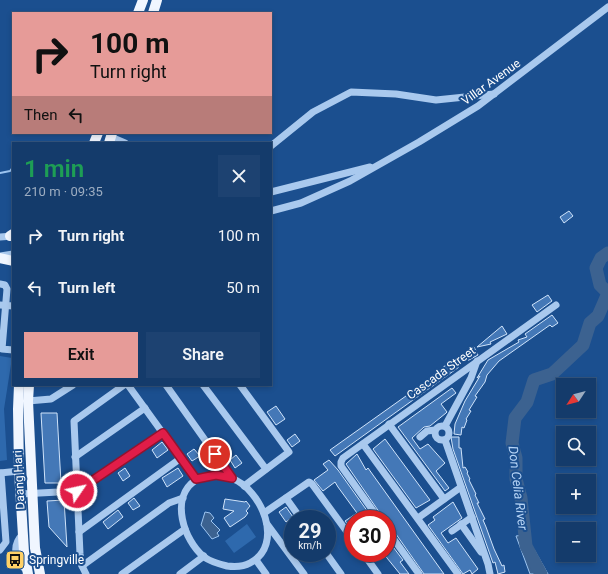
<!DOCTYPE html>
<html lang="en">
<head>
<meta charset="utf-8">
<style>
	body { margin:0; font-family:Roboto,sans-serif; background:#1d4271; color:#f1f3f6; height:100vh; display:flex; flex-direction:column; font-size:15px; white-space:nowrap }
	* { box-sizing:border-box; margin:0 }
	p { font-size:13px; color:#9dadc1 }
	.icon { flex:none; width:22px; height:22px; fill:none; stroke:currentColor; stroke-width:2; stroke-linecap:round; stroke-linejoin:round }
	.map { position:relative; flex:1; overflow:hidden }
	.details { position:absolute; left:12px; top:142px; width:260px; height:244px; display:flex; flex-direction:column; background:#143b6b; border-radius:0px; box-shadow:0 2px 6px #0003,0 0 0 1px #33557e }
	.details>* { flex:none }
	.banner { position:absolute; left:12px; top:12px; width:260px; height:122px; border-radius:0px; box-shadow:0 2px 6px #0003,0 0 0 1px #33557e; background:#e69b98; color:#111; overflow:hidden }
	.needle { width:26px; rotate:234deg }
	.buttons { position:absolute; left:556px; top:378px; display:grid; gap:8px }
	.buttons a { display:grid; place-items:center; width:40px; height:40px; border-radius:0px; background:#143b6b; box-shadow:0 2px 6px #0003,0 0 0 1px #33557e; font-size:20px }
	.speed { position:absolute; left:284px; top:510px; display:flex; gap:8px; font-size:20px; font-weight:700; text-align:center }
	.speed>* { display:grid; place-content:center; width:52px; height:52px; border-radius:50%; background:#143b6b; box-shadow:0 2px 6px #0003,0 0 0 1px #33557e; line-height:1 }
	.speed small { font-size:10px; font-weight:400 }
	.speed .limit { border:6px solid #d22; background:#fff; color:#111 }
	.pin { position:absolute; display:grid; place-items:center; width:34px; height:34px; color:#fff; margin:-17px; border:2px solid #fff; border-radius:50%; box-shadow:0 1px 4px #0007 }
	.me { position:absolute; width:44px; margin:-22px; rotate:56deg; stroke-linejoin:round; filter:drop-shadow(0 0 3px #0008) }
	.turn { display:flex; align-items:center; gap:14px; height:84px; padding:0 12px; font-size:18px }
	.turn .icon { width:52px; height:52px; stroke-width:2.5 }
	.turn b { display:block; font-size:28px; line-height:34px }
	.then { display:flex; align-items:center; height:38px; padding:0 12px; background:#0003; gap:8px; font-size:15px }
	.round { display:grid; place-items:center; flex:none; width:42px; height:42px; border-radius:0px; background:#1d4271 }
	.head { display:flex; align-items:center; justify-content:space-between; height:68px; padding:0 12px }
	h1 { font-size:24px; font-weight:600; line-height:30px; color:#1e9e55 }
	.action { display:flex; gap:8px; margin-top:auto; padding:8px 12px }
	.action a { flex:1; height:46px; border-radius:0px; background:#e69b98; color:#111; font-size:16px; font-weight:600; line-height:46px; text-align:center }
	.action a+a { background:#1d4271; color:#f1f3f6 }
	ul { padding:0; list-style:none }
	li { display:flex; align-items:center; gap:12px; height:52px; padding:0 12px }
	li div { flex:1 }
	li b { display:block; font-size:15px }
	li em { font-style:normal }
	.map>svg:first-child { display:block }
	.green { fill:#2e69ad }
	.water { fill:#3c6290; stroke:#9cc4f0 }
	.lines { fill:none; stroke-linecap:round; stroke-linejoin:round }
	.stream { stroke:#9cc4f0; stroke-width:2 }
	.river { stroke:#3c6290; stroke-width:13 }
	.building { fill:#4478b7; stroke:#cfe3fa }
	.minor { stroke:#a9c9ee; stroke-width:7 }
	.major { stroke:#f0f6ff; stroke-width:10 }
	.route-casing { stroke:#92132f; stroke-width:10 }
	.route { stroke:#e11d48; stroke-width:7 }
	.labels { text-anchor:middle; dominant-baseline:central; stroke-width:4; stroke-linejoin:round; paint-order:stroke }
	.street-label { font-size:12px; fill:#fff; stroke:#1b4f8f }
	.poi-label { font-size:12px; fill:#fff; stroke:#1b4f8f; text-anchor:start }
	.water-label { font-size:13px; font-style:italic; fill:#b5d3f5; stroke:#1b4f8f }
</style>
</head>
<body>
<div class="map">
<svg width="608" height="574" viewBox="0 0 608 574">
	<rect width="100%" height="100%" fill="#1b4f8f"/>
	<!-- green -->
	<g class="green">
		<path d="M0,356L12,358L4,409L7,460L0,461Z"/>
		<path d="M247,524L256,537L234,553L225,541Z"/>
	</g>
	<!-- water -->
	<g class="water">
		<path d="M205,512L210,513L214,518L211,521L220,530L217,533L219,536L212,539L201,525Z"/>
		<path d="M524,535L535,551L548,574H530L516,536Z"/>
	</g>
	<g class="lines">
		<!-- stream -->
		<path class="stream" d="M0,173L10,171L13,167"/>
		<!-- river -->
		<path class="river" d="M541,574L526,546L521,498L516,479V458L512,443L515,418L527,402L534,380L552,374L583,345L590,323L598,316L608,293L600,285L596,268L601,258L608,253"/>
	</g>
	<!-- building -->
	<g class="building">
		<path d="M569,211L573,216L564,223L560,217Z"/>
		<path d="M548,295L552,301L537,312L532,305Z"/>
		<path d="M552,315L558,323L552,327L550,325L499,361L487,375L485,382L475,396L477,397L469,410L471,411L466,419L467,420L464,428L462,427L461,435L454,434L455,424L465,401L480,376L477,378L488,360L519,342L518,340L527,337L525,334Z"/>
		<path d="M502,326L507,334L490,342L491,344L477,347Z"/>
		<path d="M474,347L478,355L469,360L456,363L459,367L335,456L330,450L420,386L446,365L447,366L469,352L468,350Z"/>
		<path d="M452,388L456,393L441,404L447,412L446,413L430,426L424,427L412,438L420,449L428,444L445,463L436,471L449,488L445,491L398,427Z"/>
		<path d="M276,406L285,419L276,425L267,412Z"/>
		<path d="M41,413H57L61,483H45Z"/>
		<path d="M295,434L300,441L292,447L287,440Z"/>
		<path d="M451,437H459V448H461L463,468L465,467L468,472L467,473L470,479L469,480L476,494L475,495L479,503H477L485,519L483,520L486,527L494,549L502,566L504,565L505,572L498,574L495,562L493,563L453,449Z"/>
		<path d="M385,439L430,500L416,508L373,449Z"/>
		<path d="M162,442L168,450L157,458L152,450Z"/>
		<path d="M194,449L200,456L192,461L187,454Z"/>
		<path d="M357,454L366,470L368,468L373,475L444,574H424L391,527L387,525V519H384L346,464Z"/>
		<path d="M236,455L242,463L235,468L230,460Z"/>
		<path d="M329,460L338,470L373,519H353V524L349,526L345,521L357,513L338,487L335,482L323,491L314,480L328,470L323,464Z"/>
		<path d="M125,468L130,476L123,481L118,473Z"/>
		<path d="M178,468L183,476L167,487L162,478Z"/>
		<path d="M134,498L140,506L133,510L128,503Z"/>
		<path d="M225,499L245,502L246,501L250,506L246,511L248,513L245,517L230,527L224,518L234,511L223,509Z"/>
		<path d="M64,500L67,547L49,527L47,501Z"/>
		<path d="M453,502L462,518L441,533L448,543L456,538L478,569L472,574L470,570L463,574L428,525L435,520L433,517Z"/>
		<path d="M286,507L293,517L286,522L279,512Z"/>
		<path d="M118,510L123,517L108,529L103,522Z"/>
		<path d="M387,539L403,560L400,562L409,574H400L387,558L385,555L387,553Z"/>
	</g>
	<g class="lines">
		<!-- minor -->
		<g class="minor">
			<path d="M111,137L125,143"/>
			<path d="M271,146L313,112L351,92L396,94L436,100L494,94"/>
			<path d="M271,192L370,167"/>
			<path d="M271,211L301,203L350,181L419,142L478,106L608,7"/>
			<path d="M0,237L13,236"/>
			<path d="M0,256L13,254"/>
			<path d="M0,284L5,285L7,289L2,349L13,350"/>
			<path d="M0,305L13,306"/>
			<path d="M128,385L196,479"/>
			<path d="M166,385L232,478"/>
			<path d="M203,385L266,469"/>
			<path d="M240,385L289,452L244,486"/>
			<path d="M28,401L51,399L73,385"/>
			<path d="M389,424L444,499"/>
			<circle cx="442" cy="433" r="7"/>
			<path d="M445,426L471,378L477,361"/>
			<path d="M420,437L427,431L435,430"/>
			<path d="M445,440L488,564L490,574"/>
			<path d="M363,444L458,574"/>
			<path d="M75,457L145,408"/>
			<path d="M0,473L19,471"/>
			<path d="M216,475C221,476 227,476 231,478C262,489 285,545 250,563C243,567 235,567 227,566C219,564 211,562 204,557C184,541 169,497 196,480C201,476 210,476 216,475Z"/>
			<path d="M21,494L77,491L163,433"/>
			<path d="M286,498L301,519"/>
			<path d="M264,513L309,482L312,484L353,540"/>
			<path d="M418,518L461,487"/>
			<path d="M379,519L341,466V462L343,458L556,305"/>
			<path d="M267,524L304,574"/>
			<path d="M461,524L481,552"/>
			<path d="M387,530L419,574"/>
			<path d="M452,531L472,517"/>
			<path d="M79,532L181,458"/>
			<path d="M23,534C11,546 15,560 27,571"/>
			<path d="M0,550L6,542L1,473"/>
			<path d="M326,553L341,574"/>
			<path d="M363,553L378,574"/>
			<path d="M256,560L266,574"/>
			<path d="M82,566L169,503L183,498"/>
			<path d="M86,574L82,566L80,554L74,421L124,385"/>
			<path d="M122,574L185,529"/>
			<path d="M180,574L204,556"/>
		</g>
		<!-- major -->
		<g class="major">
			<path d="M138,13L143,0"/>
			<path d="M153,13L157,0"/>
			<path d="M94,143L98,133"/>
			<path d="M109,143L112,133"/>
			<path d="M10,236L13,234"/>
			<path d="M0,258L13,261"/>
			<path d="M19,385L18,409L19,471L24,552L28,574"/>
			<path d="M29,385L28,401L35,548L40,574"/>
		</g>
	</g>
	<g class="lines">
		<defs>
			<path id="route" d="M77,491L163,433L196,479L216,475L232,478L215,454"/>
		</defs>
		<!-- route casing -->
		<use href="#route" class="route-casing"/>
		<!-- route -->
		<use href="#route" class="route"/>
	</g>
	<!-- icons -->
	<defs>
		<symbol id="bus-square" viewBox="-11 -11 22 22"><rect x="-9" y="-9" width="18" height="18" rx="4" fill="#ffd166" stroke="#1b4f8f"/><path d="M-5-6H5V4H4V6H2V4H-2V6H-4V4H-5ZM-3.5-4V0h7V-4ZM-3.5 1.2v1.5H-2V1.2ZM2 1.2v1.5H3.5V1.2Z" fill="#111"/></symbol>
	</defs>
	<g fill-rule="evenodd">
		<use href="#bus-square" x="4" y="549" width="22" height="22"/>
	</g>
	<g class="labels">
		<!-- street labels -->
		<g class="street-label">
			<text transform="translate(491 82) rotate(-36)">Villar Avenue</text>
			<text transform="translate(441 373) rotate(-36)">Cascada Street</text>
			<text transform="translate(19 480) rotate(-93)">Daang Hari</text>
		</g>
		<!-- poi labels -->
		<g class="poi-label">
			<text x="29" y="560">Springville</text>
		</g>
		<!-- water labels -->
		<g class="water-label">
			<text transform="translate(518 488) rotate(83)">Don Celia River</text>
		</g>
	</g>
</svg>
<div class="buttons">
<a><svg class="needle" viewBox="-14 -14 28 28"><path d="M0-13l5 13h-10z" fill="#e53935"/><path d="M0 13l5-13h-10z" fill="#9dadc1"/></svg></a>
<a><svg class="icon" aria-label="search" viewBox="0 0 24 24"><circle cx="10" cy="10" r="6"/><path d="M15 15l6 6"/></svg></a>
<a>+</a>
<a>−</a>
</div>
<div class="speed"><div>29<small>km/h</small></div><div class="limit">30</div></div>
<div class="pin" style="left:215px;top:454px;background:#d93025"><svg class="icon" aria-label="arrive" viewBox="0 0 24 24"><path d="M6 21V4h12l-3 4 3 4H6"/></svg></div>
<svg class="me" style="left:77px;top:491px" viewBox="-20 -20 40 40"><circle r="17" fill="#e11d48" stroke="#fff" stroke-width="3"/><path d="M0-11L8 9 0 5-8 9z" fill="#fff"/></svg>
<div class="banner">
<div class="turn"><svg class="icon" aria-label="right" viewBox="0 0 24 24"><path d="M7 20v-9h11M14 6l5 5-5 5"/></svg><div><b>100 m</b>Turn right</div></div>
<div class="then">Then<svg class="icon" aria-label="left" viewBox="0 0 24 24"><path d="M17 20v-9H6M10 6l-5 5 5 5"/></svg></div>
</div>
<section class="details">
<div class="head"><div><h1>1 min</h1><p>210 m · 09:35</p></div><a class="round"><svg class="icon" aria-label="close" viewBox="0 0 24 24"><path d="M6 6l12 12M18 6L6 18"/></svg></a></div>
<ul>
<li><svg class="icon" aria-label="right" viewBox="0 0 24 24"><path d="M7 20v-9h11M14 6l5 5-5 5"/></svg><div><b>Turn right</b></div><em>100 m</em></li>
<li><svg class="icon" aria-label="left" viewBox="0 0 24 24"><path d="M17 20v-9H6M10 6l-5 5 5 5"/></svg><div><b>Turn left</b></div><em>50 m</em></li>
</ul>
<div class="action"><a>Exit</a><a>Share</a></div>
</section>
</div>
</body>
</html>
